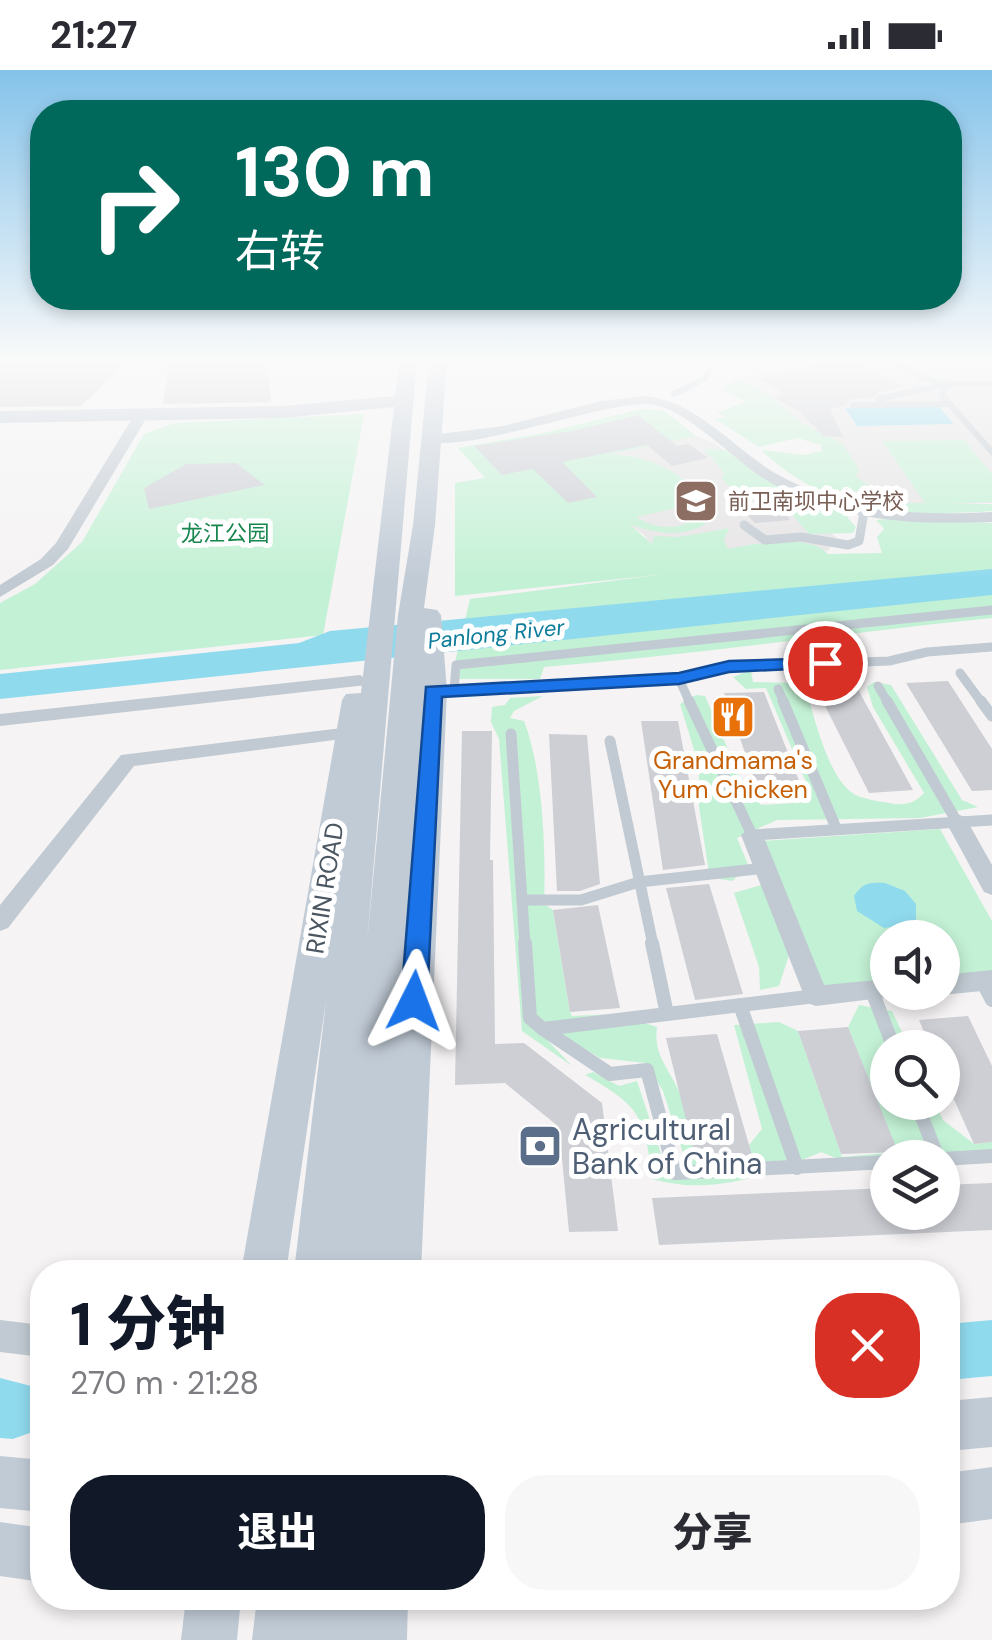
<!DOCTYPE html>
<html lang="zh">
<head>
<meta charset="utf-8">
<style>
	body { margin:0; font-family:"DM Sans","Noto Sans SC",sans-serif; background:#f7f7f7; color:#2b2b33; height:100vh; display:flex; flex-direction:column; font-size:38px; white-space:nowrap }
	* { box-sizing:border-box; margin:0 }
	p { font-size:32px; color:#7c7c81 }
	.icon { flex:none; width:55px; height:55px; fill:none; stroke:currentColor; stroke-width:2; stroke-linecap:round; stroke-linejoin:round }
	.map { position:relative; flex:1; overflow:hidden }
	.details { position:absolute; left:30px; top:1190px; width:930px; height:350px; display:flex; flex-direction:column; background:#fff; border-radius:40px; box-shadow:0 5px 15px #0003 }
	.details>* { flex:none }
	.hud { position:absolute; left:30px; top:30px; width:932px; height:210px; border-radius:40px; box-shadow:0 5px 15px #0003; background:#00695c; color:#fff; overflow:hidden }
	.tools { position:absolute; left:870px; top:850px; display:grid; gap:20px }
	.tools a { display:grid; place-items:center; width:90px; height:90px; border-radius:50%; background:#fff; box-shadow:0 5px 15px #0003; font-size:50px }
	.pin { position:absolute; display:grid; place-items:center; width:85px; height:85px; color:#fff; margin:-42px; border:5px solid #fff; border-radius:50%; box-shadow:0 2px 10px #0007 }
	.me { position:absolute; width:110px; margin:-55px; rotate:3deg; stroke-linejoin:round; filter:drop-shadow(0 0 8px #0008) }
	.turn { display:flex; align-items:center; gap:35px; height:210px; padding:0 40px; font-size:45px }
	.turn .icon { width:130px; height:130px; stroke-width:2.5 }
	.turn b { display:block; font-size:70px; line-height:85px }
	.round { display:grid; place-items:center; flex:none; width:105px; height:105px; border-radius:40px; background:#f7f7f7 }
	.headline { display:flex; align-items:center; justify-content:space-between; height:170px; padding:0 40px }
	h1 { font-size:60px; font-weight:800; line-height:75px; color:#111827 }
	.primary-button { display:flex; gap:20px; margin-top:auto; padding:20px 40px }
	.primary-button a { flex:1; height:115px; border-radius:40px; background:#111827; color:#fff; font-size:40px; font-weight:800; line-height:115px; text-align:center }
	.primary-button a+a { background:#f7f7f7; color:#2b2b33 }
	.status { display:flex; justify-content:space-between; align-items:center; height:70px; padding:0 50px; background:#fff; direction:ltr }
	.status svg { height:28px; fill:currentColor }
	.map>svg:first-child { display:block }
	.education { fill:#e6e4e5 }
	.green { fill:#c3f1d5; fill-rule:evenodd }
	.water { fill:#90daee }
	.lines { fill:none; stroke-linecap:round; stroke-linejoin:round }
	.river { fill:#90daee; fill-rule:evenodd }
	.building { fill:#cdcfd5 }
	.lane-far3 { stroke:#c1cad2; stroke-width:6 }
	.lane-far2 { stroke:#c1cad2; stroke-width:9 }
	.lane-far1 { stroke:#c1cad2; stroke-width:11 }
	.lane { stroke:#c1cad2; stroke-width:14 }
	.street { fill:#c1cad2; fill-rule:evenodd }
	.secondary { fill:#c1cbd6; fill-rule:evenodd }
	.route { fill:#1a73e8; stroke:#114b97; stroke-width:2.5 }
	.labels { text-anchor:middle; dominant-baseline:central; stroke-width:10; stroke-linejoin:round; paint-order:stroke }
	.far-education-label { font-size:22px; fill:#785e54; stroke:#fff; text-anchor:start }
	.far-park-label { font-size:22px; fill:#17864f; stroke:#fff }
	.far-water-label { font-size:22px; font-style:italic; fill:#0c7c9b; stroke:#fff }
	.food-label { font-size:25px; fill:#c56008; stroke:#fff }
	.street-label { font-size:25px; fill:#4a5661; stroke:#fff }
	.near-service-label { font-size:30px; fill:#4e5e75; stroke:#fff; text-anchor:start }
</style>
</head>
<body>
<div class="status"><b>21:27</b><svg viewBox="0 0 49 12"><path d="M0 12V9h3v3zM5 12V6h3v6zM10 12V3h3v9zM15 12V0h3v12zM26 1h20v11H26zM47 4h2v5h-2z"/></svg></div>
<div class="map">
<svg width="992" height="1570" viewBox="0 0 992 1570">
	<rect width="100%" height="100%" fill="#f5f3f3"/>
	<!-- education -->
	<g class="education">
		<path d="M822,290H992V433L884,437L863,418L845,390L732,310Z"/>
		<path d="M696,366L715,373L836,467L828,481L674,501L643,464L620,449L568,392Z"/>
	</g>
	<!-- green -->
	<g class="green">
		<path d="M736,311L748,313L768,324L802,353L842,373L859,399L856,406L898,438L905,433H925L882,371L964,370L992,404V432L947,434H992V441C900,447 832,445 761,380L804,385L822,381L821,375L798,368L759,377L715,349L726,347L716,343L746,332L722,319Z"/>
		<path d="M642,339L665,341L696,366L607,385C648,383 691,405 711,441L704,455C679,468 654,463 629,454L652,474L654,466L679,467L729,458L724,470L728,479C754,474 810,463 828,484L882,483L877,467L884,459L876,450L906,447L992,453V548C842,563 694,585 544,597L540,609H451L470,529L658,505L455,526V413L485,408L458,378L543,363ZM694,434L698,446C680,462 655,459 636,447Z"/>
		<path d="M364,344L323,565L0,600V533L35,514L82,472L144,364L175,353Z"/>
		<path d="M704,379L725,380L784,421L849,437L848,448L856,457L853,463L809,464L783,434C759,428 736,430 721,407L725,404Z"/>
		<path d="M751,600L753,612L805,613C812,641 827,704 851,722C860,729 878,731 889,733C904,736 914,734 924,723L873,637L867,617L874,612L891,615L962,730L978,737L920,748L777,750L737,768L749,797L732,811L690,804L709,803L699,737V696L680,634L696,625L705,626L739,705L761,735L810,732L807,714L766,618L746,619L733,607Z"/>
		<path d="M543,626L514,641L510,648L524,651C543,700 546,781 544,834L553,840L570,942L572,946L617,944L657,957C653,987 670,998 680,1024C689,1046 692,1072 697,1095L753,1090L749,1075L762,1059L734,955L779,952L798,961L842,1087L897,1082L848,957L859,935L892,941L909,977L888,978V1032L935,1033L943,1050L974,1074L992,1072V1093L949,1085L843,1091L821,1082C766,1106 711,1126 652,1109C645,1046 640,1036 585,1005L593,1002L619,1016L637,1011L666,1099L685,1089L663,1021L646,993L600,988L558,963L548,971L572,996L522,961L499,669L491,652L492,637L505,635L510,628Z"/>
		<path d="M940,759L992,851V908L943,912L942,868H888L887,916L818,922L761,771Z"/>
		<path d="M761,815L790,882L779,916L760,920L759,897L734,823Z"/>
	</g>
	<!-- water -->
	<g class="water">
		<path d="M939,336L953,354L857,356L845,338Z"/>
		<path d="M992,499V525L0,629V604L299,573L330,561Z"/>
		<path d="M885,813L905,821L916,834V849L911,854L884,858L857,841L854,826C862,813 871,812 885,813Z"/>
		<path d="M992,1250V1306L948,1310V1254Z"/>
	</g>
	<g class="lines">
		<!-- river -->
		<path class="river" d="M0,1308L35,1317L42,1337L35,1361L13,1369L0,1368Z"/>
	</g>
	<!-- building -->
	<g class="building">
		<path d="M0,290H130L81,336L0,337Z"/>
		<path d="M169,290H267L271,332L163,334Z"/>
		<path d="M838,290H851L904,316L877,323L872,328L850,329L846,335L830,339L843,367L823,366L799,341L773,327L785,324L759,309Z"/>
		<path d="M638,345L677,376L689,374L708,388L672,396L647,375L562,392L597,427L568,433L533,399L502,405L474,376L572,361Z"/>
		<path d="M236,393L265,415L149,439L144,418L186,394Z"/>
		<path d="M779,433L790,450L755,453L738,436Z"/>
		<path d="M948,611L992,679V720L972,721L906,613Z"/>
		<path d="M855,614L913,720L869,723L815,616Z"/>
		<path d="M764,622L805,726L761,728L724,623Z"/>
		<path d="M641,651H678L705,795L663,800Z"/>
		<path d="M462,661H492L490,790H493L495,974L524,973L602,1033L618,1161L569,1162L559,1057L505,1013L455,1015Z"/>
		<path d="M549,664L587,665L600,814L580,821H557Z"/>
		<path d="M709,814L743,924L695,930L666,818Z"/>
		<path d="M598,835L620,938L570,942L553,840Z"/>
		<path d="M968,946L992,996V1072L974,1074L942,1003V978H931L919,950Z"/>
		<path d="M848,957L898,1082L841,1084L798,961Z"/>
		<path d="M717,964L749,1075L753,1088L696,1091L666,968Z"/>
		<path d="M992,1113V1160L659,1175L652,1128L888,1118V1142H942V1115Z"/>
	</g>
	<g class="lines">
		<!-- lane-far3 -->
		<g class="lane-far3">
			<path d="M992,314H947L942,325L992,382"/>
			<path d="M674,324L706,308L713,290"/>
			<path d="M853,335L950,334"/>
			<path d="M884,335L879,329L947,314L922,308L891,290"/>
		</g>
		<!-- lane-far2 -->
		<g class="lane-far2">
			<path d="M744,455L765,470L801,467L848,475L859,471L864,442"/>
			<path d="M960,603L982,633"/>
			<path d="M679,609L690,633"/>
			<path d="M878,616L888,633"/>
			<path d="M778,619L784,633"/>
			<path d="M447,620L679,609L729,597L889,591L927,582L992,577"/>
			<path d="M454,620L456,595L992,540"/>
		</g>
		<!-- lane-far1 -->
		<g class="lane-far1">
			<path d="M689,631L752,765L992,750"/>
			<path d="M783,631L836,758"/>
			<path d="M887,631L957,752"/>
			<path d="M981,631L992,646"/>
			<path d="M511,664L525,875"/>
			<path d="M610,671L653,875"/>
			<path d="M523,830H581L639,812L765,798"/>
		</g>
		<!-- lane -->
		<g class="lane">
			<path d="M525,873L530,948L543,959L816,926"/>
			<path d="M652,873L667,944"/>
			<path d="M982,911L992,930"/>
			<path d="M872,921L894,978"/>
			<path d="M740,935L797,1098"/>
			<path d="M543,959L610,1004L647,1000L675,1103L888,1092"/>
			<path d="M916,1032L938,1088"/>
			<path d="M942,1089L992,1086"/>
		</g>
		<!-- street -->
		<g class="street">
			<path d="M644,326C697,331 732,377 775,403C844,443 915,446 992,442V452C911,455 834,452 763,408C732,388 683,336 649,334C602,331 455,388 425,369L432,365L503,356L601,331Z"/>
			<path d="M140,343L147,347L68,479L53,495L0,527V515L41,489L56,473L133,347Z"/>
			<path d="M360,605L369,611L367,615L0,656V644Z"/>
			<path d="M350,657L357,659L360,663L357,667L134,696L8,858L0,861V835L121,685Z"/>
			<path d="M957,744L965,747L992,795V825L984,822L946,752Z"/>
			<path d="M752,757L763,765L824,915L888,909V922H899L897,926L816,936L807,933L741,765Z"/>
			<path d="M992,900V920L942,925L934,922H942V905Z"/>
			<path d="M0,1250L42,1255V1287L0,1282Z"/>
		</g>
		<!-- secondary -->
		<g class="secondary">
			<path d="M399,290H417L367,873L398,545L413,455L429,290H447L435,455L424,538L437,540L441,545L447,621L421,1202H294L326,931L286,1202H241L342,630L346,624L361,623L394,337L284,348L0,353V341L284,336L395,326Z"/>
			<path d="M992,1327V1377L948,1381V1331Z"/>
			<path d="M0,1386L42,1390V1442L0,1438Z"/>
			<path d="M992,1397V1449L948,1455V1403Z"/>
			<path d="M0,1452L42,1458V1512L0,1506Z"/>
			<path d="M186,1528H241L237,1570H181Z"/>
			<path d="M257,1528H408L407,1570H252Z"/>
		</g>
	</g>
	<!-- sky -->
	<linearGradient id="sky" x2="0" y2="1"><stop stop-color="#85c3ea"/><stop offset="0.57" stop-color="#fafafa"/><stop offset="1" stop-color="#fafafa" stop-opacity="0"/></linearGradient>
	<rect width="992" height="510" fill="url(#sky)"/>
	<!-- route -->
	<path class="route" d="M825,588L834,593L832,597L729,602L679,614L442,627L427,931L423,939L414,942L405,939L401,931L426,617L679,603L729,591Z"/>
	<!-- icons -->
	<defs>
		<symbol id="school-square" viewBox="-11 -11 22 22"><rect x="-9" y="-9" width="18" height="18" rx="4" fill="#8d6e63" stroke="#fff"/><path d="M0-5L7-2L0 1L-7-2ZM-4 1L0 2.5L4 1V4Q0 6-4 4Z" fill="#fff"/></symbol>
		<symbol id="restaurant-square" viewBox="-11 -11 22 22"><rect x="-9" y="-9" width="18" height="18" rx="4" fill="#e8710a" stroke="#fff"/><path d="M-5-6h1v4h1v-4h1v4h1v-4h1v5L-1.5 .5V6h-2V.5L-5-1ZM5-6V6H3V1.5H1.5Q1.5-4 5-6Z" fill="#fff"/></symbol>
		<symbol id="bank-square" viewBox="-11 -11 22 22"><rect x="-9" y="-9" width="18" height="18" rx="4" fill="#5c6f8a" stroke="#fff"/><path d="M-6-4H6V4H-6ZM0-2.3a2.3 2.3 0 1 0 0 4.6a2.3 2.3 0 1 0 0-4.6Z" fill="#fff"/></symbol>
	</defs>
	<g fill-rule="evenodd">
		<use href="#school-square" x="671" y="406" width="50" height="50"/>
		<use href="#restaurant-square" x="708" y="622" width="50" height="50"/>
		<use href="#bank-square" x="515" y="1051" width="50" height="50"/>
	</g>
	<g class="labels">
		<!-- far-education labels -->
		<g class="far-education-label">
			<text x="728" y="431">前卫南坝中心学校</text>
		</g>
		<!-- far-park labels -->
		<g class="far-park-label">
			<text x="225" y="463">龙江公园</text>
		</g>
		<!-- far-water labels -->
		<g class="far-water-label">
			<text transform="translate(496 564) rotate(-6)">Panlong River</text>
		</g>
		<!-- food labels -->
		<g class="food-label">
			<text x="733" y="690">Grandmama's<tspan x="733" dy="29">Yum Chicken</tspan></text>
		</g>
		<!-- street labels -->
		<g class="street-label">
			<text transform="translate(325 818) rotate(-81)">RIXIN ROAD</text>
		</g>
		<!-- near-service labels -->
		<g class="near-service-label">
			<text x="572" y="1059">Agricultural<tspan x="572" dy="34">Bank of China</tspan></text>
		</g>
	</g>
</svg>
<div class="tools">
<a><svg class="icon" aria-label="sound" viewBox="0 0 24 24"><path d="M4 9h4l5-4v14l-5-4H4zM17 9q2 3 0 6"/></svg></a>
<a><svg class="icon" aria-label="search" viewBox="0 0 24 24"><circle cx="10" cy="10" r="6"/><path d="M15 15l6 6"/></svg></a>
<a><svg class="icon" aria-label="layers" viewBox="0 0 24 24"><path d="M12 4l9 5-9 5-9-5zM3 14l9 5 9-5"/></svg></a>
</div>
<div class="pin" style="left:825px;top:593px;background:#d93025"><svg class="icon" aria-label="arrive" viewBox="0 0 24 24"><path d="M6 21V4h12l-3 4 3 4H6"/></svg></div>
<svg class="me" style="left:414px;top:931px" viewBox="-20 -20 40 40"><path d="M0-17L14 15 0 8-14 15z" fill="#1a73e8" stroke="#fff" stroke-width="4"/></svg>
<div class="hud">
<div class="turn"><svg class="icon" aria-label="right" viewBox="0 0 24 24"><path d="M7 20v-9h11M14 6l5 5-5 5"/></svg><div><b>130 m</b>右转</div></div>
</div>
<section class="details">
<div class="headline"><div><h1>1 分钟</h1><p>270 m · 21:28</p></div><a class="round" style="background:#d93025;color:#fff"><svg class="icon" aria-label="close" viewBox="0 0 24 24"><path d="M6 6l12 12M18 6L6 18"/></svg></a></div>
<div class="primary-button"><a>退出</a><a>分享</a></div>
</section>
</div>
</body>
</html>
